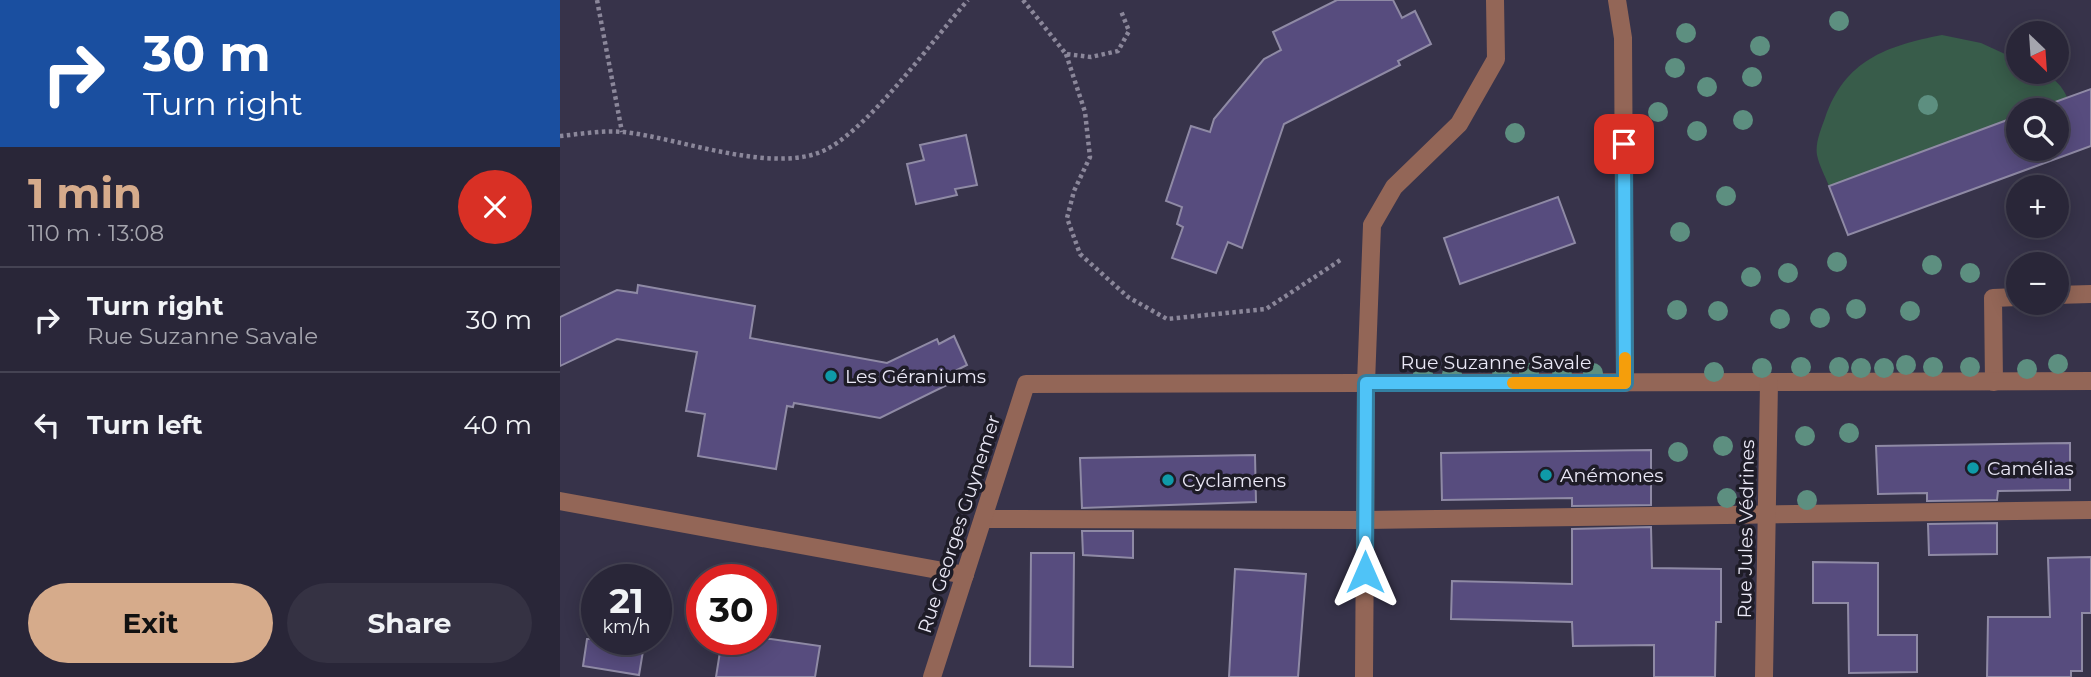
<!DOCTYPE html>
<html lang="en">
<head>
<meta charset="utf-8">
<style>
	body { margin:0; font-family:Montserrat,sans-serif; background:#353243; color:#f1f3f6; height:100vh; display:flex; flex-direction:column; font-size:26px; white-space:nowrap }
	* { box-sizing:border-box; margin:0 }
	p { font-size:23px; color:#a5a5ae }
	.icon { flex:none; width:38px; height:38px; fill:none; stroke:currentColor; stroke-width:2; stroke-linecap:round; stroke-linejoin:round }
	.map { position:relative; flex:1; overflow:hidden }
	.drawer { display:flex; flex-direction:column; background:#292638; width:560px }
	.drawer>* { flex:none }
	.hud { background:#1a4fa0; color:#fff; overflow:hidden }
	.needle { width:46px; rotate:155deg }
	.controls { position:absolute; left:1446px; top:21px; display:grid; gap:14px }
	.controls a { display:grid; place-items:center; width:63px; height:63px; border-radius:50%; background:#292638; box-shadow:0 4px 18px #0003,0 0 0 2px #454353; font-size:35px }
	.speed { position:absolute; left:21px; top:564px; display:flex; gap:14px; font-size:35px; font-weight:700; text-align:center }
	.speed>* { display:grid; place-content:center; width:91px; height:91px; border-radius:50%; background:#292638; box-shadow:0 4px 18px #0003,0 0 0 2px #454353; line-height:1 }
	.speed small { font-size:18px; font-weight:400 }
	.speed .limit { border:10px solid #d22; background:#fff; color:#111 }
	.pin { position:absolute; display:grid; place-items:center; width:60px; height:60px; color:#fff; margin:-30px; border-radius:14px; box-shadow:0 4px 10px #0006 }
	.me { position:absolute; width:77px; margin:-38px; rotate:0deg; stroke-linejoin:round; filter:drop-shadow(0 0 5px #0008) }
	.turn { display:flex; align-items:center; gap:24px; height:147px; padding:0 28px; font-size:32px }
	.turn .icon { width:91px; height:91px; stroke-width:2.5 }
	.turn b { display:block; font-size:49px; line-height:60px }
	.round { display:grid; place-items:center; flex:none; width:74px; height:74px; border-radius:37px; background:#353243 }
	.overview { display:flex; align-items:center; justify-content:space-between; height:119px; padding:0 28px }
	h1 { font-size:42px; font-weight:700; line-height:52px; color:#d6ab8b }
	.primary-button { display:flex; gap:14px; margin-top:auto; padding:14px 28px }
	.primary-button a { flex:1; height:80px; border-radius:42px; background:#d6ab8b; color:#111; font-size:28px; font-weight:700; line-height:80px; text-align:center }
	.primary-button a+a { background:#353243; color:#f1f3f6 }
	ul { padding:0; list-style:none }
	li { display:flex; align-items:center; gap:21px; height:105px; padding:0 28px; border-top:2px solid #454353 }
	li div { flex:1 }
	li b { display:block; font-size:26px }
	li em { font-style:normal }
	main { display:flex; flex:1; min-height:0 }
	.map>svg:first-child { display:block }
	.green { fill:#385c4a }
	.building { fill:#574c7e; stroke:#8f8aa5; stroke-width:2 }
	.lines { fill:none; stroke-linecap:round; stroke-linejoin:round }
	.path { stroke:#8b879a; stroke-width:4.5; stroke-dasharray:3.5 3.5; stroke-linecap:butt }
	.minor { stroke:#936657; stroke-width:18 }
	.tree { fill:#5d8f80 }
	.route-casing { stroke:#337fa1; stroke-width:18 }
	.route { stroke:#4fc3f7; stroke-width:12 }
	.slow { stroke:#f59e0b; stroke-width:12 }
	.culture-dot { fill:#0f9aa8; stroke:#1e1c27; stroke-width:2.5 }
	.labels { text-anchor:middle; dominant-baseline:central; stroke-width:7; stroke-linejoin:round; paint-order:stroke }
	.street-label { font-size:19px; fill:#eae8f6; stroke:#1e1c27 }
	.poi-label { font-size:19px; fill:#eae8f6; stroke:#1e1c27; text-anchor:start }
</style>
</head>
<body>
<main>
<section class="drawer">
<div class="hud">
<div class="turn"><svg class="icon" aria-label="right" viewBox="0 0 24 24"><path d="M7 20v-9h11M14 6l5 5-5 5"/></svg><div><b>30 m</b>Turn right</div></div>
</div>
<div class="overview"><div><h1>1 min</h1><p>110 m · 13:08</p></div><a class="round" style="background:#d93025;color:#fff"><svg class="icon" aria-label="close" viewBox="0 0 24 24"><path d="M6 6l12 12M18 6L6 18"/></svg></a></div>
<ul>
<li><svg class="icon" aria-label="right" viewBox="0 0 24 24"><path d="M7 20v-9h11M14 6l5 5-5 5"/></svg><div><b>Turn right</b><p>Rue Suzanne Savale</p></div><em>30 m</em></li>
<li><svg class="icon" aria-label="left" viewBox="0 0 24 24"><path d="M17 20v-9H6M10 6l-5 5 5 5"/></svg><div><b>Turn left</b></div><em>40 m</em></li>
</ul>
<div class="primary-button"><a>Exit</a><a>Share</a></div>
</section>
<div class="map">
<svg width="1531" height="677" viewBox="0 0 1531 677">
	<rect width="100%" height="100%" fill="#37334a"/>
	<!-- green -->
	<path class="green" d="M1382,35L1421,43L1458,60V72C1481,72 1497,75 1507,97L1473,110H1458V116L1269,186C1265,176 1259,165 1257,155C1255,143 1261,129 1265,118C1285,60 1326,46 1382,35Z"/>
	<!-- building -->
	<g class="building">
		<path d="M777,0H833L842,18L855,11L871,44L838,61L840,65L724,124L682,248L668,242L656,273L612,258L623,227L617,224L622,207L606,201L631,126L650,132L654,119L704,59L721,50L713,32Z"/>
		<path d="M1531,89V146L1288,235L1269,186L1458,116V149H1496V110H1473Z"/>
		<path d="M406,135L417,185L395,189L397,195L356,204L347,164L364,160L360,145Z"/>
		<path d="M998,197L1015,243L900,284L884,238Z"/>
		<path d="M78,285L195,306L190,338L327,363L377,339L379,344L394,336L407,365L393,372L397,380L320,418L234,403L233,407L227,406L216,469L138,456L145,414L126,411L137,352L57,339L0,366V317L57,290L77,293Z"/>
		<path d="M1510,443V490L1438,491L1437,500L1367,501V493L1318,494L1316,446Z"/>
		<path d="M1091,450V505L1012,506V498L882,500L881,453Z"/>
		<path d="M695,455L696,502L522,508L520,458Z"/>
		<path d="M1437,523V554L1369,555L1368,524Z"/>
		<path d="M1091,527L1092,568L1161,569V622H1156L1155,677H1094V645L1013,646L1012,622L891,619L892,581L1012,584V529Z"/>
		<path d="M522,531H573V558L523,555Z"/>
		<path d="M471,553H514L513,667L470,666Z"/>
		<path d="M1531,557V613H1522V671H1511V677H1427L1428,617H1490L1488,558Z"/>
		<path d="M1253,562L1318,563V635H1357V672L1289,673L1288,603H1253Z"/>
		<path d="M675,569L746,574L738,677H669Z"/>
		<path d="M27,639H85L79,675L23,666Z"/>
		<path d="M162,639H211L260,646L255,677H156Z"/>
	</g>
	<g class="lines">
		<!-- path -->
		<g class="path">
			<path d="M37,0L62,132"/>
			<path d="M463,0L506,54L531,57L558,51L569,31L561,11"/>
			<path d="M506,54L525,112L530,157L514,191L507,218L520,254L568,297L607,319L706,309L782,259"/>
			<path d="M0,136C21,134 44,130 64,132C120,138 218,177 269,148C314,122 372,41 408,0"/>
		</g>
		<!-- minor -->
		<g class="minor">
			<path d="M1057,0L1063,38L1065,383"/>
			<path d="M1496,295L1531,294"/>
			<path d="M1434,382L1433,298L1458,297"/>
			<path d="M0,501L405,575"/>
			<path d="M423,519L805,520L1531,510"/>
			<path d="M372,677L466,384L1531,381"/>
			<path d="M804,677L806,383L812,225L834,187L899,124L936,59L935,0"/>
			<path d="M1204,677L1209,382"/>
		</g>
	</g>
	<!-- trees -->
	<g class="tree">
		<circle cx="1279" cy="21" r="10"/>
		<circle cx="1126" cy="33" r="10"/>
		<circle cx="1200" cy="46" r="10"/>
		<circle cx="1115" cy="68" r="10"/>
		<circle cx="1192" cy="77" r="10"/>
		<circle cx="1147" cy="87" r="10"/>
		<circle cx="1368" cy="105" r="10"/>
		<circle cx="1098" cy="112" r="10"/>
		<circle cx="1183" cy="120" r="10"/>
		<circle cx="1137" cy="131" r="10"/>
		<circle cx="955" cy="133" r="10"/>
		<circle cx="1166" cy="196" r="10"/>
		<circle cx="1120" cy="232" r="10"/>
		<circle cx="1277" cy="262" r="10"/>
		<circle cx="1372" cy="265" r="10"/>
		<circle cx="1228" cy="273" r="10"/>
		<circle cx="1410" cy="273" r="10"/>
		<circle cx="1191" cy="277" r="10"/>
		<circle cx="1296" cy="309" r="10"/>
		<circle cx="1117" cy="310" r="10"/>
		<circle cx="1158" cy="311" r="10"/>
		<circle cx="1350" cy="311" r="10"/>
		<circle cx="1260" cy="318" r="10"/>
		<circle cx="1220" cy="319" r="10"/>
		<circle cx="1498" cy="364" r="10"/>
		<circle cx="1346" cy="365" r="10"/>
		<circle cx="1241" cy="367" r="10"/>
		<circle cx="1279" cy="367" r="10"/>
		<circle cx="1373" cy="367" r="10"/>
		<circle cx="1410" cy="367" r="10"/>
		<circle cx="1202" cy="368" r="10"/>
		<circle cx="1301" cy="368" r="10"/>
		<circle cx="1324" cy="368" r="10"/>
		<circle cx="1467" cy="369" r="10"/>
		<circle cx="942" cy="372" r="10"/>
		<circle cx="1002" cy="372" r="10"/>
		<circle cx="1154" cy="372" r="10"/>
		<circle cx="969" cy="373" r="10"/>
		<circle cx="1033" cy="373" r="10"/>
		<circle cx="863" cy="374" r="10"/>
		<circle cx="892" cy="374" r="10"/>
		<circle cx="1289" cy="433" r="10"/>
		<circle cx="1245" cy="436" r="10"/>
		<circle cx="1163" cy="446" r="10"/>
		<circle cx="1118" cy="452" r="10"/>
		<circle cx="1167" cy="498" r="10"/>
		<circle cx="1247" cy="500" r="10"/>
	</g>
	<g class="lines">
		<defs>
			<path id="route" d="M805,572L806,383H1065L1064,144"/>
		</defs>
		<!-- route casing -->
		<use href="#route" class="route-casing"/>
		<!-- route -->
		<use href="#route" class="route"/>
		<!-- slow -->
		<path class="slow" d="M953,383H1065V358"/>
	</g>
	<!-- markers -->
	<g class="culture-dot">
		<circle cx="271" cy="376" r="7"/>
		<circle cx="1413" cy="468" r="7"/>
		<circle cx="986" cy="475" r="7"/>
		<circle cx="608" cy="480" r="7"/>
	</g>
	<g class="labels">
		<!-- street labels -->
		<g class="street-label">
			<text x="936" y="362">Rue Suzanne Savale</text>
			<text transform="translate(399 524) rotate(-72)">Rue Georges Guynemer</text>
			<text transform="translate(1186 529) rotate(-89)">Rue Jules Védrines</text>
		</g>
		<!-- poi labels -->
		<g class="poi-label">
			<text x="285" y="376">Les Géraniums</text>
			<text x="1427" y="468">Camélias</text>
			<text x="1000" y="475">Anémones</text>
			<text x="622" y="480">Cyclamens</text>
		</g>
	</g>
</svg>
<div class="controls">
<a><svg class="needle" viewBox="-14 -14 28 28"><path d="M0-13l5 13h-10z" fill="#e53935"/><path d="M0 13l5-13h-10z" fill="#a5a5ae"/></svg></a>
<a><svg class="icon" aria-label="search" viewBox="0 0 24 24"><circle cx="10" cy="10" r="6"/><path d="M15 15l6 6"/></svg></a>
<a>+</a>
<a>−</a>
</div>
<div class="speed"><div>21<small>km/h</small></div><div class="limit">30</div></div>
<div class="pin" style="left:1064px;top:144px;background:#d93025"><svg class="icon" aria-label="arrive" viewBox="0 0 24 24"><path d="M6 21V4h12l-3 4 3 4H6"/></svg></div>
<svg class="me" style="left:805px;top:572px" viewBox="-20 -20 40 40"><path d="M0-17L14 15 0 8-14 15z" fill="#4fc3f7" stroke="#fff" stroke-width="4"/></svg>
</div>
</main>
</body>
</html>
